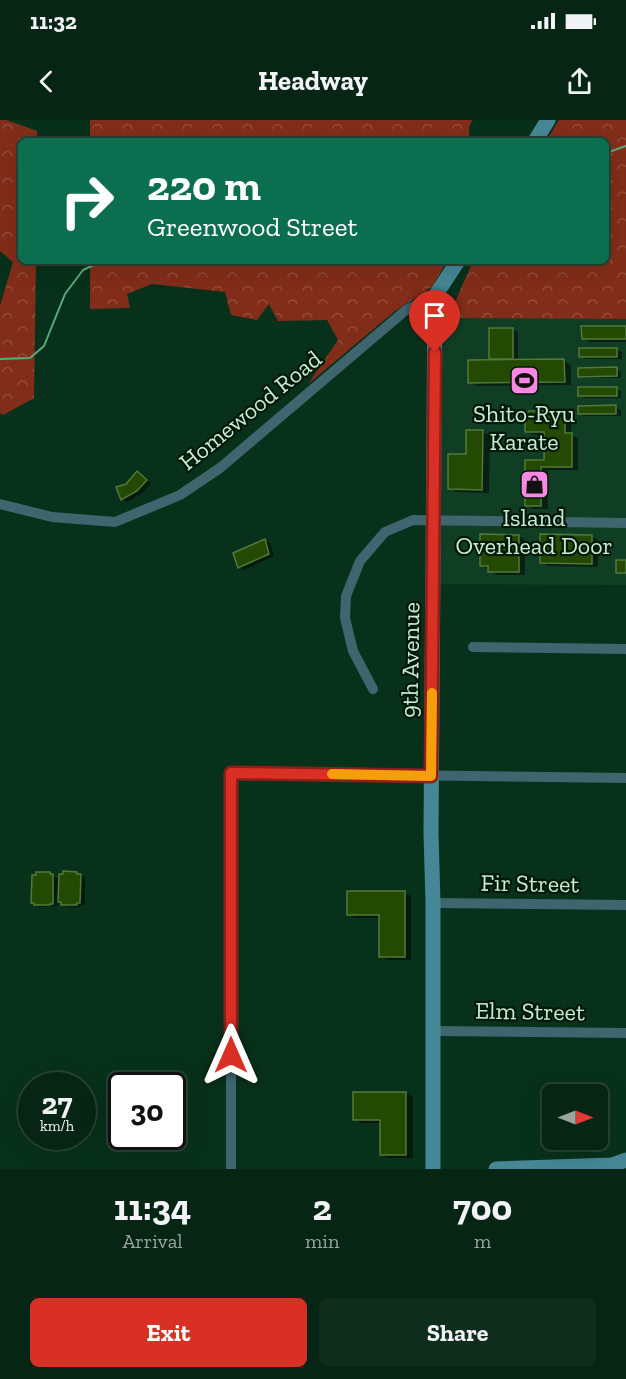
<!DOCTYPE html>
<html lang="en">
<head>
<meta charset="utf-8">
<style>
	body { margin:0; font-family:"Zilla Slab",serif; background:#0f2d1d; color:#f1f3f6; height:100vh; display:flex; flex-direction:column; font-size:22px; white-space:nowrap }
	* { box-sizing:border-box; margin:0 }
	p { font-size:20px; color:#98a5a0 }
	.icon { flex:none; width:33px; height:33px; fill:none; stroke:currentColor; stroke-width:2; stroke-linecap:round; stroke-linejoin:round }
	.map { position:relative; height:1049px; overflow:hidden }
	.side { display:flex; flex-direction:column; background:#062514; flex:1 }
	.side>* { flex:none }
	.guide { position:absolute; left:18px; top:18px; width:591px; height:126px; border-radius:9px; box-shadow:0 6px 24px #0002,0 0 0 2px #274234; background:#0b6e4f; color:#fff; overflow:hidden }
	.needle { width:39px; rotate:90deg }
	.buttons { position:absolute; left:542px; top:964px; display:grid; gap:12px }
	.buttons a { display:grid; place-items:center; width:66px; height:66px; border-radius:9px; background:#062514; box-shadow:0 6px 24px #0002,0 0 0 2px #274234; font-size:30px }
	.speed { position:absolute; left:18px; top:952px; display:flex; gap:12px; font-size:30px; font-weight:700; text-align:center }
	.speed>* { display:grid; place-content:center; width:78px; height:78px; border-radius:50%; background:#062514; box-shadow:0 6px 24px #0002,0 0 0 2px #274234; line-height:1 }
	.speed small { font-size:15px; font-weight:400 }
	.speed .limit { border:3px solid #111; border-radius:9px; background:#fff; color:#111 }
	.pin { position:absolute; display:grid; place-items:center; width:51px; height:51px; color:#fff; margin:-62px -26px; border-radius:50% 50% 50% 0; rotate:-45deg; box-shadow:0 0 6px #0007 }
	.pin .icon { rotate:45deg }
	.me { position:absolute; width:66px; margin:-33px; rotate:0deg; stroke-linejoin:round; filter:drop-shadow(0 0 4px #0008) }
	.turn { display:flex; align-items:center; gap:21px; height:126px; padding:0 30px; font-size:27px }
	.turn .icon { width:78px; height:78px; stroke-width:2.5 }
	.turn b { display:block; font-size:42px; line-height:51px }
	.eta { display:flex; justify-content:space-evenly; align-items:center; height:102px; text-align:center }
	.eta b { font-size:36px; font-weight:700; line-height:42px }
	.action { display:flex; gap:12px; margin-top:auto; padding:12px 30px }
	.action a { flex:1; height:69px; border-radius:9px; background:#d93025; color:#fff; font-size:24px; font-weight:700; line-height:69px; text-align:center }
	.action a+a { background:#0f2d1d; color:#f1f3f6 }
	.status { display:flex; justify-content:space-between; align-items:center; height:42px; padding:0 30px; background:#062514; direction:ltr }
	.status svg { height:16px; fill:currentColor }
	header { display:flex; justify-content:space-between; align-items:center; height:78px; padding:0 30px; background:#062514; font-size:27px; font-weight:700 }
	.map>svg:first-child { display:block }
	.built { fill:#0f3e24 }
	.forest { fill:url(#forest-crowns) }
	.shadow { fill:#0007 }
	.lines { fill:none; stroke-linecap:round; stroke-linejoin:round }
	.stream { stroke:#5ba97c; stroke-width:2 }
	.building { fill:#244903; stroke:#517939; stroke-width:1.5 }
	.minor { stroke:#3f656e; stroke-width:10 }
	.secondary { stroke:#468796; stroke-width:15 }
	.route-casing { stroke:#8d1f18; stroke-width:15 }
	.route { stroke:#d93025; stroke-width:10 }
	.slow { stroke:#f59e0b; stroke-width:10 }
	.labels { text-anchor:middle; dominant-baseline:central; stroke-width:4.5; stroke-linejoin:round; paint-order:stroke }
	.street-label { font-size:24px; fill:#c8ecd3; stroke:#001807 }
	.poi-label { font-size:24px; fill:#c8ecd3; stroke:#001807 }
</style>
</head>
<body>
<div class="status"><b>11:32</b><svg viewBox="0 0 49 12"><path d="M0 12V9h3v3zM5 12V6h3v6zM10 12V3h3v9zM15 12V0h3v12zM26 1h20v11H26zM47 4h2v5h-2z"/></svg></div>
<header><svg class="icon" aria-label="back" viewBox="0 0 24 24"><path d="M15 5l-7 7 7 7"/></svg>Headway<svg class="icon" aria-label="share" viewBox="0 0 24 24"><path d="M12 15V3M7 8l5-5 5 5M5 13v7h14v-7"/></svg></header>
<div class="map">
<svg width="626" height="1049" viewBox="0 0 626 1049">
	<defs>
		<pattern id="forest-crowns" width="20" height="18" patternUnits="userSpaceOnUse" patternTransform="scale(1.5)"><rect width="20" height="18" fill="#822d19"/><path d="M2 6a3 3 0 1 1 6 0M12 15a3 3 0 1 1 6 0" fill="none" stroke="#924c3a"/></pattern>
	</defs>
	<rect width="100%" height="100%" fill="#08311b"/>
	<!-- built -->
	<path class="built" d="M435,191L626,197V465L434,464Z"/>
	<!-- forest -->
	<g class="forest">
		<path d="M0,0H6L37,11V21H21V141H36L34,278L3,295L0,293V186L13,142L0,131Z"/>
		<path d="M90,0H472L469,8V21H90Z"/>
		<path d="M559,0H626V199L448,198L473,141H606V21H546Z"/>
		<path d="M90,141H447L432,167L395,191L308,264L338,220L327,200L278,201L269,184L257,200L231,195L225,172L152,164L127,174L130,188L90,189Z"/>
	</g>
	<!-- shadow -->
	<g class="shadow">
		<path d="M626,207V222H590L583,218Z"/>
		<path d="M513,209L518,212V241H564L571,245V265L477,266L470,262L497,242L491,238Z"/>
		<path d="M617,230L622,232V239H585L580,236Z"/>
		<path d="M616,249L621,252V258H585L580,256Z"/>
		<path d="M616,268L621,271V278H584L580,275Z"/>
		<path d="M579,287H616L621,290V296H584L580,294Z"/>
		<path d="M564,293L571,297V315L578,318V350H548V389H533L526,385V342H545L546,315H533L526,311Z"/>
		<path d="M483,312L490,315L489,373L456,372L450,368Z"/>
		<path d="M137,353L151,363L142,373L139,376L137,375L132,380L127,382L122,379L127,365Z"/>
		<path d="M519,416L525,420V455H497L481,445Z"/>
		<path d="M591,416L598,420V447L548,446L542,442Z"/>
		<path d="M265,421L270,423L274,436L244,450L239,447Z"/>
		<path d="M77,753L85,758V785H81V787H67L58,780V786L40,787L35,785L50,754L60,760Z"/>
		<path d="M404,772L411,776V840H387L380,836L381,798H355L348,794Z"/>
		<path d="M406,973L413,977V1038H388L381,1035V1003H361L354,999Z"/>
	</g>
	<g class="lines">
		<!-- stream -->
		<g class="stream">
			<path d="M606,33L626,26"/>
			<path d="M0,239L30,238L44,226L65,174L83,150L102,141"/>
		</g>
	</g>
	<!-- building -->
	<g class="building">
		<path d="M581,206H626V219H582Z"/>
		<rect x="489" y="208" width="24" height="31"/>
		<rect x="579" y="228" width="38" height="9"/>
		<path d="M564,239L565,262L468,263V240Z"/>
		<path d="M617,247V256L578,257V248Z"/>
		<rect x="578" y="267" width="39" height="9"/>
		<path d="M616,285V294H578V286Z"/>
		<path d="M529,291H565V313H572V347H541V386H525V340H544V312H525V295Z"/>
		<path d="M466,310H483L482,370L448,369V334H466Z"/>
		<path d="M137,351L147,360L137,371L121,380L116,367L126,364Z"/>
		<path d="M480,414L519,415V452H488V446H480Z"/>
		<path d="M540,414L592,415V444L540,443Z"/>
		<path d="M265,419L269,434L238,448L233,433Z"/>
		<rect x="616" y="440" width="10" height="13"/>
		<path d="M63,751L77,752V754H81L80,783H77V785H61V782H58L59,754H63Z"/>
		<path d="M36,752H50V754H53V784H50V785H34V783H31L32,755H36Z"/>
		<path d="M347,771H405V837H379V795H347Z"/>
		<path d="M353,972H406V1035H380V1000H353Z"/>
	</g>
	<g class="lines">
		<!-- minor -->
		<g class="minor">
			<path d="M0,384L52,397L115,402L180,375L220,348L406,190L435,176"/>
			<path d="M473,527L626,529"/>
			<path d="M373,569L353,531L345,498L346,476L360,441L385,412L413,400L626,403"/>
			<path d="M433,783L626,785"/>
			<path d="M433,911L626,913"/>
			<path d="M231,1049V653L626,658"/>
		</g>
		<!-- secondary -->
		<g class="secondary">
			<path d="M535,21L548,0"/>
			<path d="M433,1049V783L431,713L435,176L458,141"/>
			<path d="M496,1049L612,1045L626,1040"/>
		</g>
	</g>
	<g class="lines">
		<defs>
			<path id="route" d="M231,935V653L431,656L435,232"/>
		</defs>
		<!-- route casing -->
		<use href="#route" class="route-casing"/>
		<!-- route -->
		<use href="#route" class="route"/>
		<!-- slow -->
		<path class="slow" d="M332,654L431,656L432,573"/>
	</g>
	<!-- icons -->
	<defs>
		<symbol id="stadium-square" viewBox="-11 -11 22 22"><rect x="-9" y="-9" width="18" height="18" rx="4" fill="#fb87e5" stroke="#001807"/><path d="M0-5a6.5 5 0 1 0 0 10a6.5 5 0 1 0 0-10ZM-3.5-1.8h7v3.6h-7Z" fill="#111"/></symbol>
		<symbol id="shop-square" viewBox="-11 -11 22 22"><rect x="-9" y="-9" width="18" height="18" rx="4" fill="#fb87e5" stroke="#001807"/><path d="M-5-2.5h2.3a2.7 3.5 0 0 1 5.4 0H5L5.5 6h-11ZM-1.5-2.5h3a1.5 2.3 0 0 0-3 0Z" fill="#111"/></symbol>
	</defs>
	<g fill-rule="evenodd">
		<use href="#stadium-square" x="508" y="244" width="33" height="33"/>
		<use href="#shop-square" x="518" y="348" width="33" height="33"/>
	</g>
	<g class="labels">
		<!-- street labels -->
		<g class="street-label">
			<text transform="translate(250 290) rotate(-39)">Homewood Road</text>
			<text transform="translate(410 540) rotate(-89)">9th Avenue</text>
			<text transform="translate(530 763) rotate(1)">Fir Street</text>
			<text transform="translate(530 891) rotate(1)">Elm Street</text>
		</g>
		<!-- poi labels -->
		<g class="poi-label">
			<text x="524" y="293">Shito-Ryu<tspan x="524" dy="28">Karate</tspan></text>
			<text x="534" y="397">Island<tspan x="534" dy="28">Overhead Door</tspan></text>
		</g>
	</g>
</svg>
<div class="buttons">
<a><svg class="needle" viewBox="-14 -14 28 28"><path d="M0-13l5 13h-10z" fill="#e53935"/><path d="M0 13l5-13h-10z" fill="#98a5a0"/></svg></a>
</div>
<div class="speed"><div>27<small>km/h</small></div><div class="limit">30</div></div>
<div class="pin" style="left:435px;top:232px;background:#d93025"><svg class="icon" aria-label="arrive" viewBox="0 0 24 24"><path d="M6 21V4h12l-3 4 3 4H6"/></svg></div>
<svg class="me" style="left:231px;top:935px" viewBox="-20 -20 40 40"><path d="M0-17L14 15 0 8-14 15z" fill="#d93025" stroke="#fff" stroke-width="4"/></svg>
<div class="guide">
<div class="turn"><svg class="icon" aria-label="right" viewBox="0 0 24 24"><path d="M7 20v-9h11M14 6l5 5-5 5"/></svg><div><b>220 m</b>Greenwood Street</div></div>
</div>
</div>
<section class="side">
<div class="eta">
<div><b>11:34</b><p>Arrival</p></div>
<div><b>2</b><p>min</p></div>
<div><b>700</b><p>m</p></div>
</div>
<div class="action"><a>Exit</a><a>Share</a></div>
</section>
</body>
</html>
